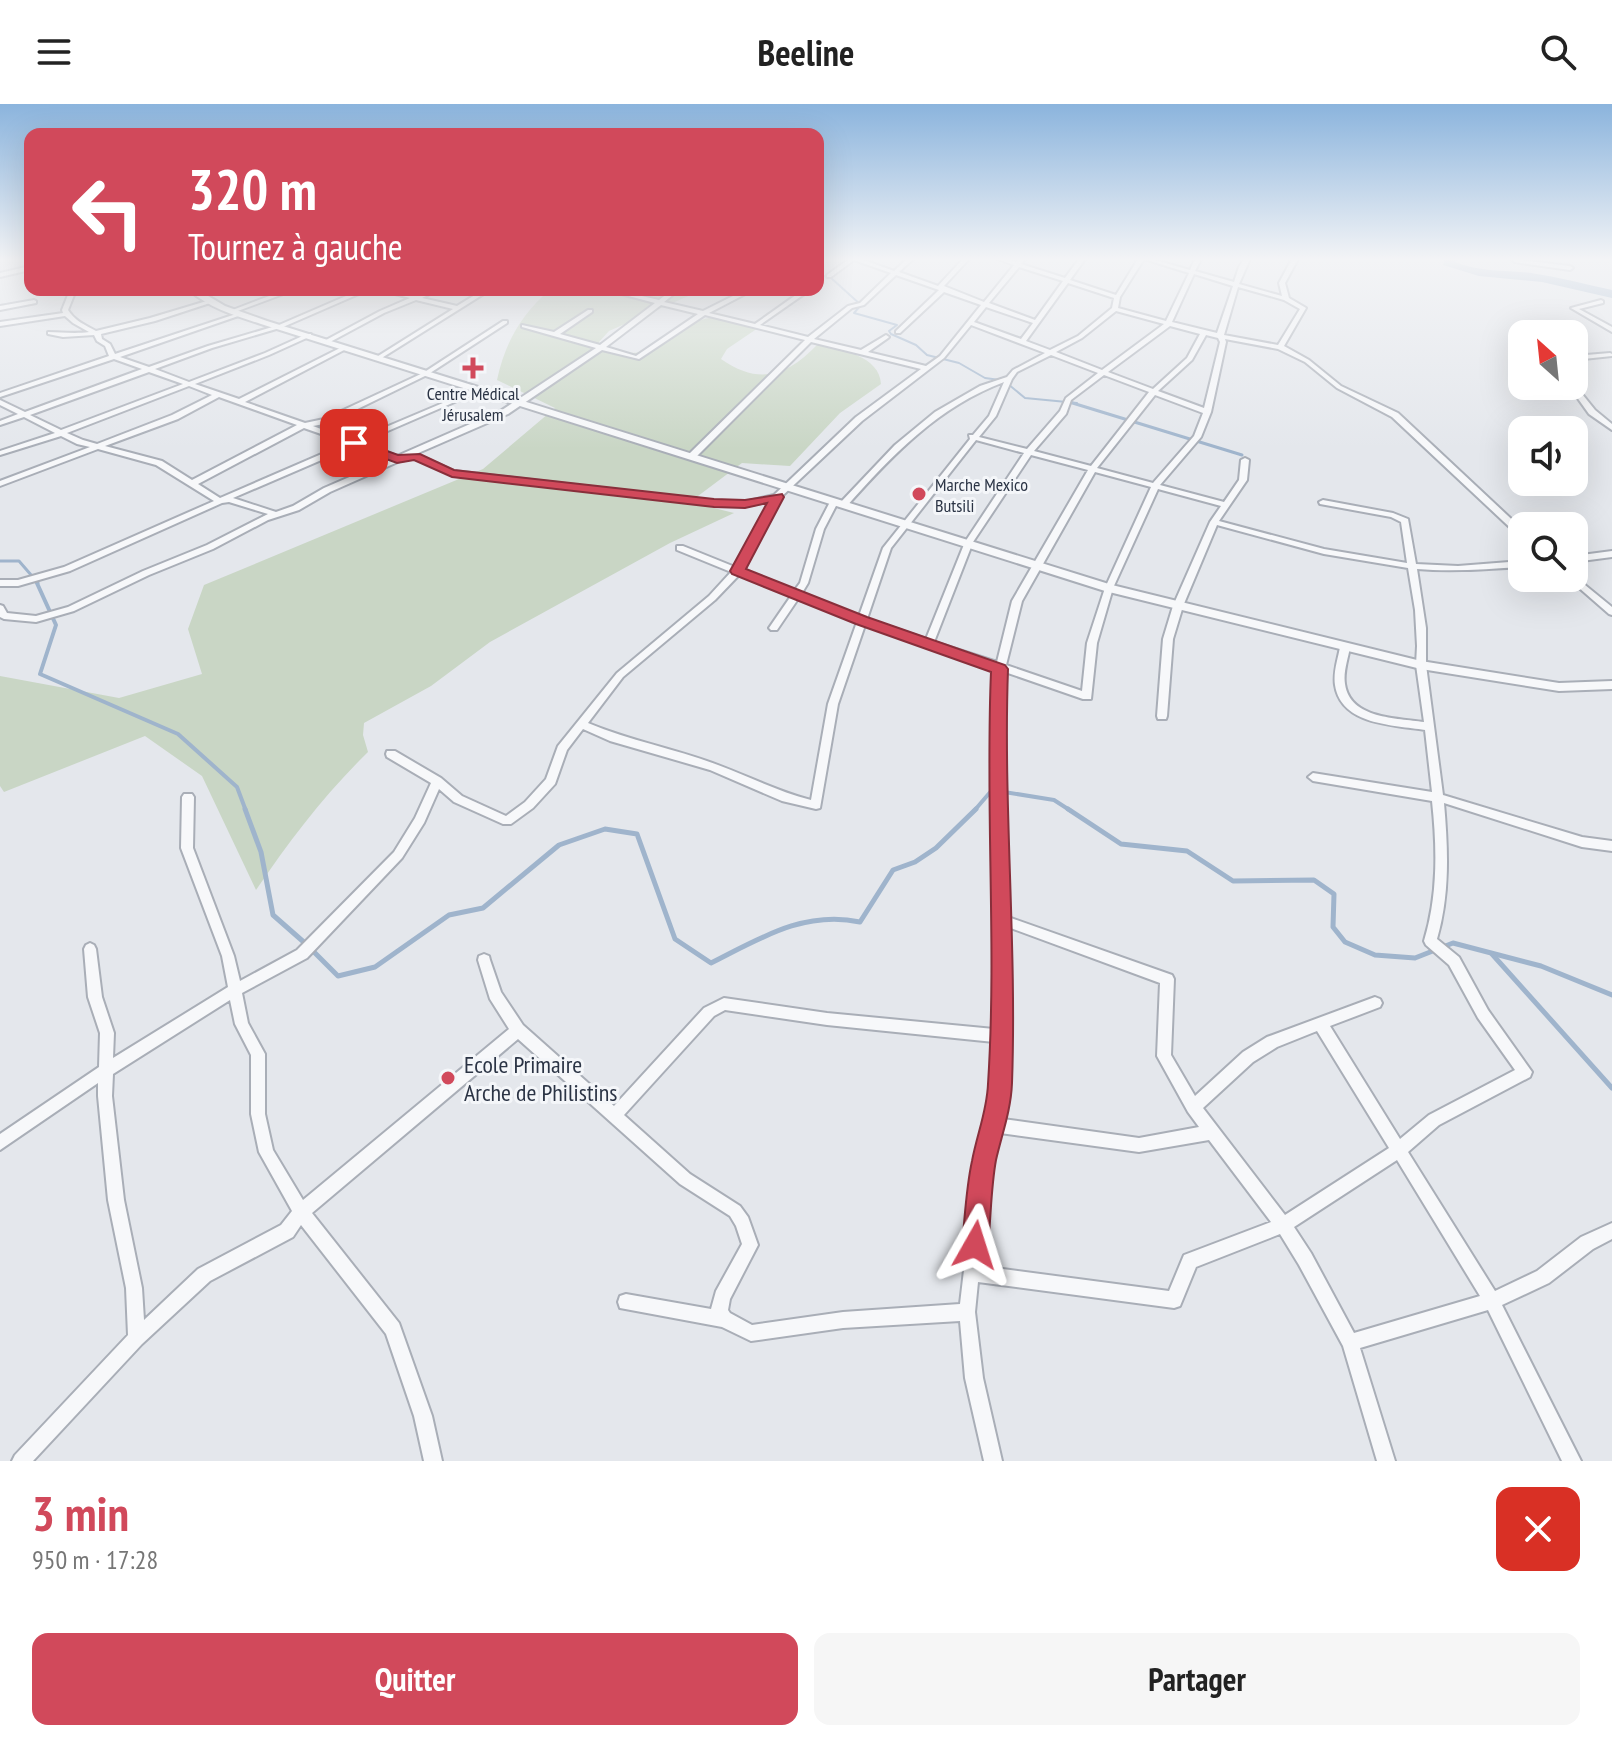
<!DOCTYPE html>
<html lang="fr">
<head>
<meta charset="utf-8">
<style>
	body { margin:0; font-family:"PT Sans Narrow",sans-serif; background:#f6f6f6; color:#222; height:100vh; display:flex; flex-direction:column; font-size:30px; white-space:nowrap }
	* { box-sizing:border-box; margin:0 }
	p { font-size:26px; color:#767676 }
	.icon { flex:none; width:44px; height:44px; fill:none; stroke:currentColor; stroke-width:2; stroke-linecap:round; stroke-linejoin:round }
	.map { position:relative; height:1357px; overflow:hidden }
	.side { display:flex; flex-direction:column; background:#fff; flex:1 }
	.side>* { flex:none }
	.hud { position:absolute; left:24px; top:24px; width:800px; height:168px; border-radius:16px; box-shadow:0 8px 32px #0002; background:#d1495b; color:#fff; overflow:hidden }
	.needle { width:52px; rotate:333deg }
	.buttons { position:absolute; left:1508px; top:216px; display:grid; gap:16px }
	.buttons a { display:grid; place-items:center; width:80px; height:80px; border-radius:16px; background:#fff; box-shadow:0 8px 32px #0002; font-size:40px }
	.pin { position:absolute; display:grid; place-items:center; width:68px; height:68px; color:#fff; margin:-34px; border-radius:16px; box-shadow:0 4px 12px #0006 }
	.me { position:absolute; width:88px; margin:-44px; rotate:6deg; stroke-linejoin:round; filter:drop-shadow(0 0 6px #0008) }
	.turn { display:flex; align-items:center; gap:28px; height:168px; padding:0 32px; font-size:36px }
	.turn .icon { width:104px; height:104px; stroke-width:2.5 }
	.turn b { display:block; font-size:56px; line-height:68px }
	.round { display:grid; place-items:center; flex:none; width:84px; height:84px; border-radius:16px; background:#f6f6f6 }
	.summary { display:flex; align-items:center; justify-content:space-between; height:136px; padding:0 32px }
	h1 { font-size:48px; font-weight:700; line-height:60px; color:#d1495b }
	.primary-button { display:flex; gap:16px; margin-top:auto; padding:16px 32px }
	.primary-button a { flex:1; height:92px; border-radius:16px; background:#d1495b; color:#fff; font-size:32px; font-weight:700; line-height:92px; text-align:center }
	.primary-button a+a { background:#f6f6f6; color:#222 }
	header { display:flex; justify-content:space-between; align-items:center; height:104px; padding:0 32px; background:#fff; font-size:36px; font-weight:700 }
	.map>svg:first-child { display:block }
	.green { fill:#c9d6c5 }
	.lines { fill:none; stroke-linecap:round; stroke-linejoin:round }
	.stream-far3 { stroke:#9fb4cc; stroke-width:2 }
	.stream-far2 { stroke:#9fb4cc; stroke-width:3 }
	.stream-far1 { stroke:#9fb4cc; stroke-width:4 }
	.stream { stroke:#9fb4cc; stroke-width:5 }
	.river { fill:#9fb4cc; fill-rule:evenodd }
	.minor-casing { stroke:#a9aeb7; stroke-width:4 }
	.tertiary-casing { stroke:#a9aeb7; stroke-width:4 }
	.minor { fill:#f7f8fa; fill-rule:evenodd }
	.tertiary { fill:#f7f8fa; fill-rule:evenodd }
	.route { fill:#d1495b; stroke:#882f3b; stroke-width:2 }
	.poi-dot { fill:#d1495b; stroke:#f4f6f9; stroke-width:3 }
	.labels { text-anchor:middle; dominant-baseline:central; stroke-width:6; stroke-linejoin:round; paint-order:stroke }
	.far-poi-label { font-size:18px; fill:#2b3445; stroke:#f4f6f9 }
	.near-poi-label { font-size:24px; fill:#2b3445; stroke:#f4f6f9; text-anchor:start }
</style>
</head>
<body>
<header><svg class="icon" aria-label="menu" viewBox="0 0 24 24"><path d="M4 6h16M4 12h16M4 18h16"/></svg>Beeline<svg class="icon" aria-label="search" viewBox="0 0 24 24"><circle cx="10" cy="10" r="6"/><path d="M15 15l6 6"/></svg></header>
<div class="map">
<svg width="1612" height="1357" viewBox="0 0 1612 1357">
	<rect width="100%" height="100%" fill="#e4e7ec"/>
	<!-- green -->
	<path class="green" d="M550,186H702L609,227L599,238L604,247C620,249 638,251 654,245C674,238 687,217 709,214C725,211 742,220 758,224L727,245L721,255C760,282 787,272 818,240C840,245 880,252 881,280L840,309L790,362L742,359L690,398L734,409L670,439L490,538L431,582L364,619L363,631L368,648C325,690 290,736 256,786L202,672L145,632L4,688L0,682V572L119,594L202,570L188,525L204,481L483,365L555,304L497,276C505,239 521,210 550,186Z"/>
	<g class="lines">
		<!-- stream-far3 -->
		<g class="stream-far3">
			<path d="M818,171L830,173L861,201L854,209L897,221L889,227L891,230L916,241L927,251L959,259L985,274L1000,276"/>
			<path d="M1008,280L1025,294L1077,299"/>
		</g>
		<!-- stream-far2 -->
		<g class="stream-far2">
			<path d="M1066,297L1242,351"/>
			<path d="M0,457H19L38,479"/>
		</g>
		<!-- stream-far1 -->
		<g class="stream-far1">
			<path d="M36,477L56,521L40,570L178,630L237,683L246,707"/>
			<path d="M974,707L992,686L1054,696L1071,707"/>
		</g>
		<!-- stream -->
		<g class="stream">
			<path d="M245,705L261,748L273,811L306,840"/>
			<path d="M1068,705L1121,740L1187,747L1233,777L1314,776L1334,790L1333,823L1345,838L1375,851L1415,854L1453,839L1541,862L1612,891"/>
			<path d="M312,846L338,872L375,863L449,811L483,804L559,741L605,725L637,730L675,835L711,859C759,835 804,806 860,818L893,766L915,758L936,744L976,705"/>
			<path d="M1492,850L1612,984"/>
		</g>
		<!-- river -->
		<path class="river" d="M1445,155H1457L1455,158C1479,168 1505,166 1531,169C1558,173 1585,180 1612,186V194L1542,178L1479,172L1443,161Z"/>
		<defs>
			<g id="minor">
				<path d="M849,155H861L894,167L907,155H913L899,168L938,182L963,155H969L944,182L984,198L1014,161L998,155H1006L1016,158L1019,155H1025L1021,160L1065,174L1079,155H1085L1070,176L1116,191L1138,155H1151L1190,166L1195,155H1201L1195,167L1234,178L1239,163L1244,155H1250L1239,180L1282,192L1279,179L1292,155H1298L1285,179L1289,194L1306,204L1284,242L1309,256L1341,282L1398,309L1522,425V433L1519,432L1392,313L1337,284L1305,258L1278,245L1225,235L1226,238L1211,308L1201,333L1160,381L1224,398L1239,376L1241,356L1245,354L1249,356L1247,376L1219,417L1324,445L1407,459L1401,418L1391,413L1320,400L1319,398L1323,396L1393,409L1408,415L1416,460L1458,462L1522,457V463C1487,465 1453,468 1417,465L1426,524V561L1443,691L1582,733L1612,737V747L1582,743L1444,699C1448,745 1450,790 1437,835L1459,853L1488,906L1532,968L1530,973L1439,1021L1408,1048L1495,1187L1537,1167L1581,1133L1612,1119V1135L1593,1145L1549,1179L1502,1201L1581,1357H1562L1488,1206L1360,1244L1395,1357H1377L1343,1242L1299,1161L1280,1130L1196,1163L1180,1202L1174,1204L978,1178L975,1208L983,1274L1002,1357H984L965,1274L960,1217L843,1224L751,1237L722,1223L620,1204L618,1198L620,1192L626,1190L711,1205L716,1187L742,1140L736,1122L730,1112L680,1080L518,935L312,1109L399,1219L432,1312L442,1357H424L414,1312L386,1230L301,1121L293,1133L210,1177L142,1240L33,1357H12L15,1351L128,1231L126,1184L108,1096L98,992V979L0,1046V1030L99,963L100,929L88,893L84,845L86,841L90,839L94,841L96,845L102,893L114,929L113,954L228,883L222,852L181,744L182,693L184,690H192L194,693L193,744L234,852L240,877L297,846L394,748L415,714L431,679L387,653L386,650L387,647H395L441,674L462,692L506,712L525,698L546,675L558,642L617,569L709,492L731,468L677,446V442H683L735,463L771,397L745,402L714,401L452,371L415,354L400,357L330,388L299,406L268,416L213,445L149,471L74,507L36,518L4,515L0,513V501L3,502L7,509L36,512L68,503L143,467L207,441L268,410L229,398L222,399L70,467L18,482H0V476H18L64,463L214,397L156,361L98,345L0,382V377L90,343L77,340L61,332L0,351V347L55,329L24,313L0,321V317L18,310L0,301V296L25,308L142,265L114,255L0,293V289L109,252L105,242L97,237L94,231L63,233L48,230V228C62,228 74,230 89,228L73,219L65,212L0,222V218L63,209L62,206L70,186H76L68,206C75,217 85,221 96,227L150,214L210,196L213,198L155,217L101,230L102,235L110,240L115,250L239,209L244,210L120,253L149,263L208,242L279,221L360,186H368L283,223L212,244L155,265L189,278L265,249L307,230H311V232L269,251L195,280L239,295L342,243H346V245L245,298L305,319L324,315L423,269L503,217H507V219L427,271L329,319L313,322L353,337L476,285H480V287L360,339L397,352L502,306L596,244L522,223V221L554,228L588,206H592V208L560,230L600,241L655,199L606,186H616L659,196L672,186H679L664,198L703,207L745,186H753L709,209L755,220L803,186H810L760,221L808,233L848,202L860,199L891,169L854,156L831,173H827V171ZM1144,155L1189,169L1166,217L1118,204L1120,193ZM1019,163L1063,177L1035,216L989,199ZM1194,170L1233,182L1217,229L1172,218ZM896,171L939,186L896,227V229H900L944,188L981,201L940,252L926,262L868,248L888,234L889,233L886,231L861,246L814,235L852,204L864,201ZM1068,179L1114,194L1112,204L1078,232L1050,246L1026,237ZM1238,183L1284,196L1300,205L1278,241L1224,231ZM661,201L698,210L636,252L606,243ZM986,203L1033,219L1021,235L974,218ZM1116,207L1164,220L1102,266L1056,248L1082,234ZM705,211L805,236L689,350L688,352L692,354H695L811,238L921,265L856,313L774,391L745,398L714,397L454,367L416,350L508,310L602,246L639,255ZM971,221L1045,249L1013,266L1007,273L980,282L935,308L895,341L840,399V403H846C892,351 938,303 1004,278L989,312L973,331H969L970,335L883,444L859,512L802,489L808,479L824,425L838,398L837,396H831L816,425L800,479L794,487L742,466L780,394L862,317L944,254ZM1170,222L1200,230L1187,254L1153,285L1108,268ZM1206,231L1218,234L1220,238L1204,304L1158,287L1192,256ZM1051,251L1098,269L1066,294L1060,307L1027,345L979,333L996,312L1012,275L1017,268ZM149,268L183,280L61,326L30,311ZM1104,271L1149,288L1091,362L1034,347L1066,310L1071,296ZM189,282L212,291L172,311L97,340L83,336L67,329ZM1155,291L1203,309L1194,332L1153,379L1097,364ZM219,293L297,321L192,376L162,357L105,342L178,315ZM304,324L347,339L220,394L198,380ZM976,336L1024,349L965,438L926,535L867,515L891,444ZM354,342L391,355L324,384L293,402L276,408L233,394ZM1031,351L1088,366L1012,497L997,558L934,538L973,438ZM1095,368L1151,383L1105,484L1087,539L1082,587L1006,561L1022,497ZM1158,385L1221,402L1210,418L1173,502L1163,535L1157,612L1158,615H1166L1167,612L1173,535L1183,502L1217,421L1324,450L1408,464L1415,506L1417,542L1416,561L1424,618C1397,614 1350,615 1345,580C1343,568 1348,555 1350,543L1348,541H1342L1340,543C1338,555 1333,568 1335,581C1341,621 1393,621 1425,626L1432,688L1313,669L1308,673L1313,677L1432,697C1437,744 1438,791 1424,837L1426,841L1449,861L1478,914L1515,966L1429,1011L1400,1035L1330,922L1380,903L1382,899L1380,895L1375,893L1267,933L1243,948L1195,992L1171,951L1174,875L1172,871L1008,813V757L1001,654L1005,568L1083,595H1091L1097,539L1113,484ZM739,471L791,492L769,524L771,526H777L798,495L857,518L828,600L811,696C779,688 750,673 718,661C676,645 631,637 588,619L623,573L715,496ZM865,521L995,565L991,654L996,757L994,925L827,909L724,894L704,904L614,1002L523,921L501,888L490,856L489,852L484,850L479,852L478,856L490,895L509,925L303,1096L273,1046L265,1010V950L248,919L242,889L307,854L402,754L424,719L439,685L454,698L503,720H511L533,704L555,680L567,646L583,625L610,637L710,666L782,697L816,705L820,704L838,600ZM1008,823L1160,879L1157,952L1188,1008L1199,1023L1139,1034L1003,1015L1007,980V936L1009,932L1007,928ZM230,896L235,920L251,951V1010L259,1048L292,1107L281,1121L198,1165L144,1216L142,1184L124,1096L112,992L113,970ZM725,906L827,921L994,938L993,980L988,1021L977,1057L960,1200L843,1208L752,1221L730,1209L728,1206L730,1195L758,1141L748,1113L740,1102L690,1070L624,1011L714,912ZM1317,927L1389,1044L1285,1111L1203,1004L1253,958L1277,943ZM1000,1029L1139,1048L1209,1036L1271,1118L1184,1151L1169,1187L980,1162L991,1057ZM1397,1056L1480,1192L1354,1229L1311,1149L1294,1123Z"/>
				<path d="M1512,155L1570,162L1573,164L1570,166L1514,158Z"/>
				<path d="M30,162V166L0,173V169Z"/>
				<path d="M212,186H221L202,193L197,192Z"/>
				<path d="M285,186H294L235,208L230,207Z"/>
				<path d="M380,186C392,186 407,193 417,191C425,190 429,186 438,186L422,194L457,202L483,186H490L380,255L375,254L453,205L416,196L384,209L330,238H326V236L380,207L410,194Z"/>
				<path d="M34,196L36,197V199L0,206V202Z"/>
				<path d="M1601,196L1603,197V199L1579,205L1612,223V228L1571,204Z"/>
				<path d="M1610,249L1612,250V252L1574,256V252Z"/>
				<path d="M1574,280L1595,306L1612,320V326L1589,310L1569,282H1574Z"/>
				<path d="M1612,447V453L1574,458V452Z"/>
				<path d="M1574,472L1612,503V511L1609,510L1570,476L1569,474H1574Z"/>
			</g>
			<path id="tertiary" d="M189,186H198L225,202L267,217L1112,481L1421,557L1559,579L1612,577V585L1559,587L1421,565L1105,487L261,220C236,212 209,204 189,186Z"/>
		</defs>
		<!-- minor casing -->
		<use href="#minor" class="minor-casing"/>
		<!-- tertiary casing -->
		<use href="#tertiary" class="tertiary-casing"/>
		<!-- minor -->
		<use href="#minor" class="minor"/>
		<!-- tertiary -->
		<use href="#tertiary" class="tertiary"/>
	</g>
	<!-- sky -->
	<linearGradient id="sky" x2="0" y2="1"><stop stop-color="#8bb4dd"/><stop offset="0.45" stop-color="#f3f4f6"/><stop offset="1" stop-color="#f3f4f6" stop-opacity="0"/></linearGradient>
	<rect width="1612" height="345" fill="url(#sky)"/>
	<!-- route -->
	<path class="route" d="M354,335L398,351L420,350L454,366L714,395L745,396L782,390L784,393L746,465L867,513L1005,561L1008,565C1003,703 1017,840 1012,979C1011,1006 1002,1030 996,1056C991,1083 991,1113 988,1141L985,1150L975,1154L966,1150L962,1141C965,1113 966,1084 972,1057C977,1030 987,1007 988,980C997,843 985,705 991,568L856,520L732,470L730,467L767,399L745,404L714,403L452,373L414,356L397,359L350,342L348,339Z"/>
	<!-- markers -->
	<g class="poi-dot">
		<path d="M469 252h8v8h8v8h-8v8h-8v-8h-8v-8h8z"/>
		<circle cx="919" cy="390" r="8"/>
		<circle cx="448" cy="974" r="8"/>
	</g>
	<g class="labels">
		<!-- far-poi labels -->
		<g class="far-poi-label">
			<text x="473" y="289">Centre Médical<tspan x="473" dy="21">Jérusalem</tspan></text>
			<text x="935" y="380" text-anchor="start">Marche Mexico<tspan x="935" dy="21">Butsili</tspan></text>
		</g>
		<!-- near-poi labels -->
		<g class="near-poi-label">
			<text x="464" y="960">Ecole Primaire<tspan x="464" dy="28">Arche de Philistins</tspan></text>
		</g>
	</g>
</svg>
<div class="buttons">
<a><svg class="needle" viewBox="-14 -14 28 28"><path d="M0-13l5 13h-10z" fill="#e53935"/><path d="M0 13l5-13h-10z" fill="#767676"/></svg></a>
<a><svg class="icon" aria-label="sound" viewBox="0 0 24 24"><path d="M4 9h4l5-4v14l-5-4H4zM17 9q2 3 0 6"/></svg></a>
<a><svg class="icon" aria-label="search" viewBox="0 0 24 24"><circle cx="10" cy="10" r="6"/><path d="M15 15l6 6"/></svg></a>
</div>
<div class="pin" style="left:354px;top:339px;background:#d93025"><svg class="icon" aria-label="arrive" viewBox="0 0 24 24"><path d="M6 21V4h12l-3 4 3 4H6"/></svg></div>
<svg class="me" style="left:975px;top:1141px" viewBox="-20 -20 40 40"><path d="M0-17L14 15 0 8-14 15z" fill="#d1495b" stroke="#fff" stroke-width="4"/></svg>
<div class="hud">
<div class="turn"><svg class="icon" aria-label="left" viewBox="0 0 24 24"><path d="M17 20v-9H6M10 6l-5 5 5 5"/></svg><div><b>320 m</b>Tournez à gauche</div></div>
</div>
</div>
<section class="side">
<div class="summary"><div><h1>3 min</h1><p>950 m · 17:28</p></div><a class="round" style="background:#d93025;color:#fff"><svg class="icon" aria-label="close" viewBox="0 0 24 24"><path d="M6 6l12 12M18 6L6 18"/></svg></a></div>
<div class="primary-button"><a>Quitter</a><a>Partager</a></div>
</section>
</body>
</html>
